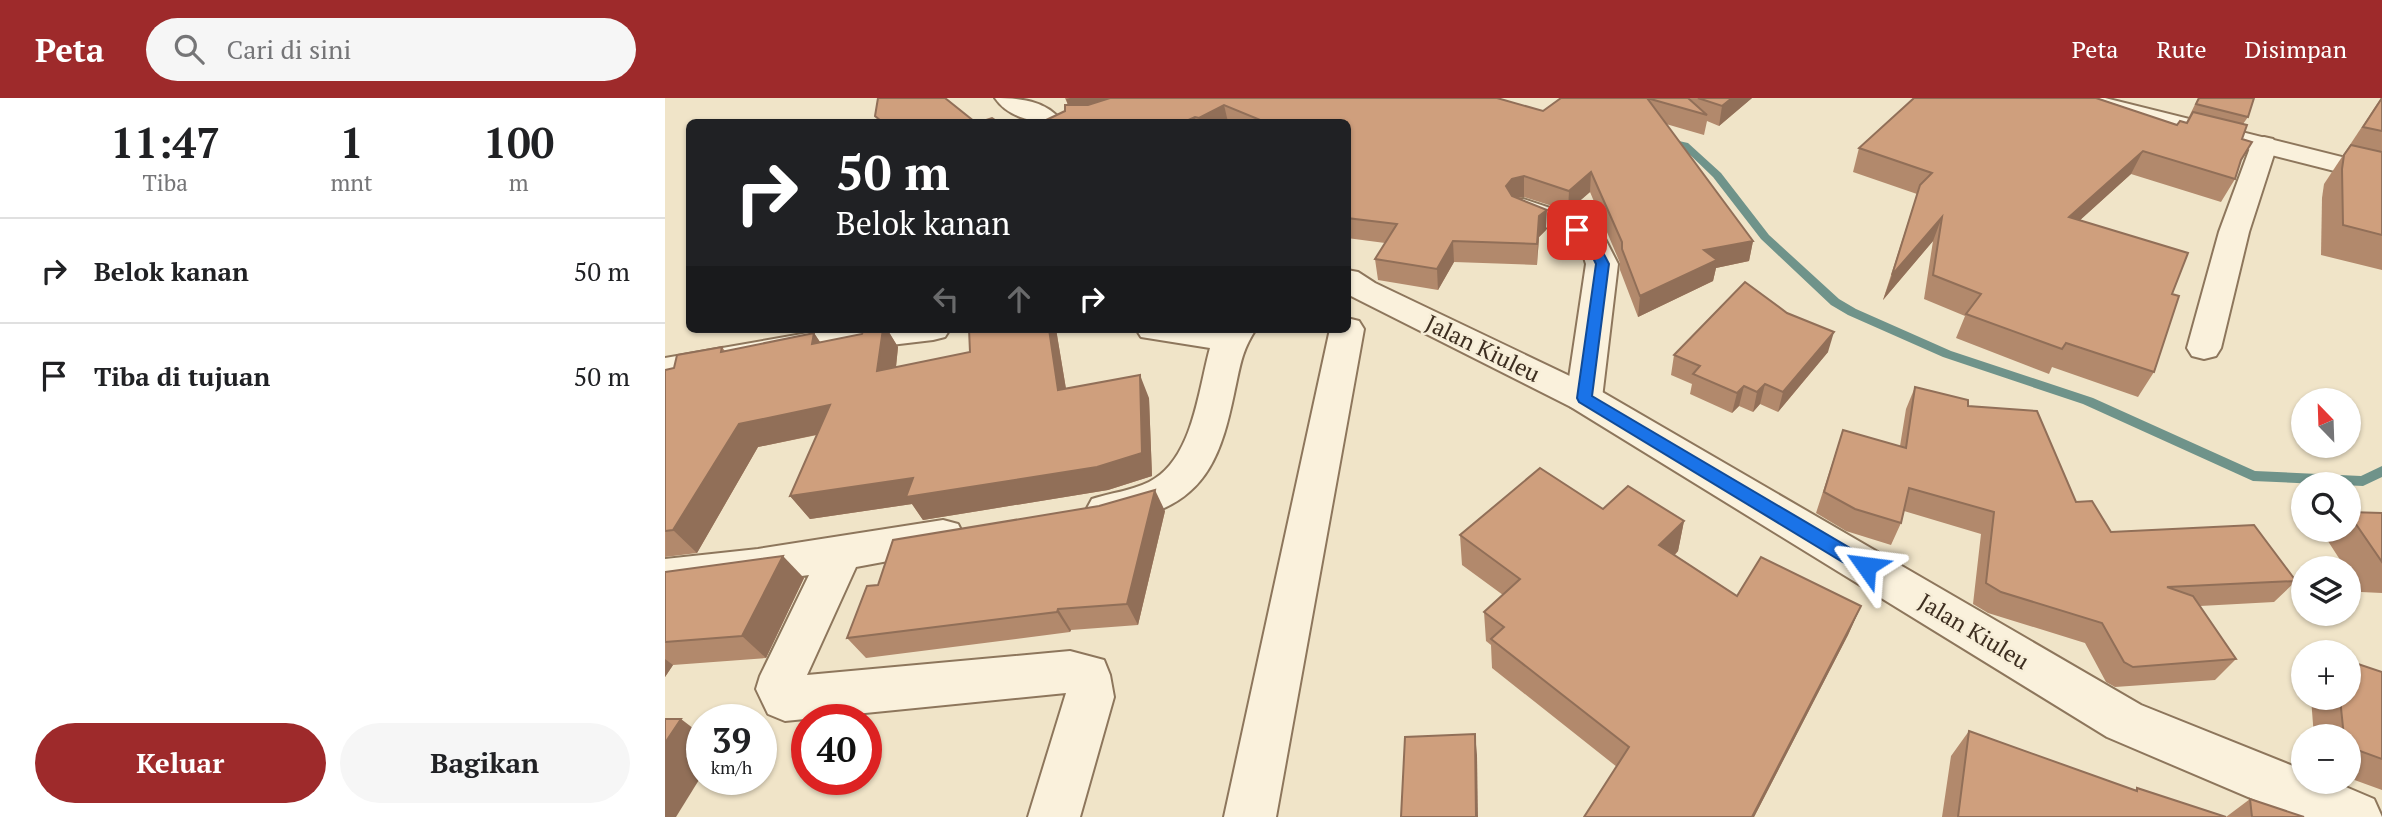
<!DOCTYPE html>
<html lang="id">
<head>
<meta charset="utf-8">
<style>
	body { margin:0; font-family:"PT Serif",serif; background:#f6f6f6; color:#202124; height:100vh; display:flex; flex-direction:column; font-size:26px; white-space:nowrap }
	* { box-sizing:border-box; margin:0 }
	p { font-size:23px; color:#757577 }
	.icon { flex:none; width:38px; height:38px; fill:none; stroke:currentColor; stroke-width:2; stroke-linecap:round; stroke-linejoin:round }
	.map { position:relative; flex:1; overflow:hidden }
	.sheet { display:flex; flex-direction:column; background:#fff; width:665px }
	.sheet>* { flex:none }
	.top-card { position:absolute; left:21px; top:21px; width:665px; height:214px; border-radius:10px; box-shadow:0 2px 5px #0004; background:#202124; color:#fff; overflow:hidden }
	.needle { width:46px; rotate:337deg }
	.controls { position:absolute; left:1626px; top:290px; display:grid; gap:14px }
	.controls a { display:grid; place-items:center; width:70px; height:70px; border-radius:50%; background:#fff; box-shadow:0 2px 5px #0004; font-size:35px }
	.speed { position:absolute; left:21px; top:606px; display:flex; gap:14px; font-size:35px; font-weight:700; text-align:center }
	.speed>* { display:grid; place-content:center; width:91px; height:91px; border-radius:50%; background:#fff; box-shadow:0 2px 5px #0004; line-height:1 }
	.speed small { font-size:18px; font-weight:400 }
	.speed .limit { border:10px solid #d22; background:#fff; color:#111 }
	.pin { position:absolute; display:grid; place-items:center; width:60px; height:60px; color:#fff; margin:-30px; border-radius:14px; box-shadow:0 4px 10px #0006 }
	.me { position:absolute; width:77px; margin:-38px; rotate:301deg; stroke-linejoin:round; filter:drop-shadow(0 0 5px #0008) }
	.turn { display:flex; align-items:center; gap:24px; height:147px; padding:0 35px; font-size:32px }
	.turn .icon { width:91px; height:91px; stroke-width:2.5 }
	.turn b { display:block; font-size:49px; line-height:60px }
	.lanes { display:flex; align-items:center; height:66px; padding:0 35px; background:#0003; justify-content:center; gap:35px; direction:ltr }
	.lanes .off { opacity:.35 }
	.eta { display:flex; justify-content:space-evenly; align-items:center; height:119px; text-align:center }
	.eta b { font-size:42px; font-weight:700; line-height:49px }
	.button { display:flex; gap:14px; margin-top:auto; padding:14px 35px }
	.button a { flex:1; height:80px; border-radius:42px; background:#9e2a2b; color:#fff; font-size:28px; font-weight:700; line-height:80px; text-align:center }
	.button a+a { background:#f6f6f6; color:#202124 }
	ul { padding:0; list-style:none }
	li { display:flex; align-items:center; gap:21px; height:105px; padding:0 35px; border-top:2px solid #e0e0e0 }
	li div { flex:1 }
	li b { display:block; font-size:26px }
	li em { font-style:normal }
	header { display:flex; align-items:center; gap:42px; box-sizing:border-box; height:98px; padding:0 35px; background:#9e2a2b; color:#fff }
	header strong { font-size:33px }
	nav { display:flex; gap:38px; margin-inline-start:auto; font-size:24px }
	.search { width:490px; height:63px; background:#f6f6f6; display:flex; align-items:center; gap:18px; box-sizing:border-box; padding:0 24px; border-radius:38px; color:#757577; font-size:26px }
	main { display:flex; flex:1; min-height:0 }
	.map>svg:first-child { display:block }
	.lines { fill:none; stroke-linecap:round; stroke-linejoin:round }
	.stream { fill:#6f938a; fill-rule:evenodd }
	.minor-casing { stroke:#8d765c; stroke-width:4 }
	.tertiary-casing { stroke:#8d765c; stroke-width:4 }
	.minor { fill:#faf1dc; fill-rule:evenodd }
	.tertiary { fill:#faf1dc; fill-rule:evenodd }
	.wall { fill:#b2896c }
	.shaded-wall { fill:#916f58 }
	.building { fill:#cf9f7d; stroke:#916f58; stroke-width:2 }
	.route { fill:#1a73e8; stroke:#114b97; stroke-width:2 }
	.labels { text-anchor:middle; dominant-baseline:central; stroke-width:5; stroke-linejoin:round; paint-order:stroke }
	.street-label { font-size:23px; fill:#3d2e20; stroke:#f7eed8 }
</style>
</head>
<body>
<header>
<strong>Peta</strong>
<div class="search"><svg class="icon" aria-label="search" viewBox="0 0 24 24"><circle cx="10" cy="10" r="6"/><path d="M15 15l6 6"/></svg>Cari di sini</div>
<nav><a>Peta</a><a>Rute</a><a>Disimpan</a></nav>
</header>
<main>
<section class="sheet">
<div class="eta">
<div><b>11:47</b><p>Tiba</p></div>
<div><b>1</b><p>mnt</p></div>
<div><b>100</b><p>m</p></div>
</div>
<ul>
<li><svg class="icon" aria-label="right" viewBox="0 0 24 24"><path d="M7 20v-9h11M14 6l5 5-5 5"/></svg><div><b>Belok kanan</b></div><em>50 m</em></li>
<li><svg class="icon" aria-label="arrive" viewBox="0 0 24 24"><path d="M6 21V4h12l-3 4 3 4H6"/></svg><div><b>Tiba di tujuan</b></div><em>50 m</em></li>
</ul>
<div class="button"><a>Keluar</a><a>Bagikan</a></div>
</section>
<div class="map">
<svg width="1717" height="719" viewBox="0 0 1717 719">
	<rect width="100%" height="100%" fill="#f0e4c8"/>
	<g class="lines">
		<!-- stream -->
		<path class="stream" d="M1000,40L1023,45L1056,75L1104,137L1174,201L1191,211L1286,253L1428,300L1590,373L1696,378L1717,368V379L1698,388L1588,383L1418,306L1278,259L1183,217L1166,207L1096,141L1048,79L1017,49L997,45L995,43Z"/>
		<defs>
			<g id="minor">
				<path d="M1599,39L1608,41L1612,47L1584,134L1556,250L1551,258L1539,261L1527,258L1522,250L1554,134L1586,47L1590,41Z"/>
				<path d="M858,101L909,118L937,135L953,166L937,300L932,309L919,312L906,309L901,300L921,166C919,160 917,150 912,146C895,127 856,128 843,110L848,104Z"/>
				<path d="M682,220L694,223L699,231L611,719H559L665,231H682Z"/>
				<path d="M166,231H285L280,239L268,242L133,258L0,284V260Z"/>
				<path d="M471,231H591C576,254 575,269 569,296C557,353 543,397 484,416C464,422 447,429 427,423L421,412L427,401C445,395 466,393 484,384C528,362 533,293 545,250L476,239Z"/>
				<path d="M278,422L293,426L299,438L293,450L191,469L142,577L405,553L439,562L445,577L449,599L415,719H363L401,595L120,623L103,616L91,591L95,578L144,477L0,497V461L93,451Z"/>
			</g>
			<g id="tertiary">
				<path d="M330,0C353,0 382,2 397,24C374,26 344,21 330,0Z"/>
				<path d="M1398,0H1440L1717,69V85L1401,5Z"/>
				<path d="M682,172L693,174L710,185L932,291L1476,607L1638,672V684H1669L1709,701L1717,719H1630L1442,639L906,309L688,199L682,196Z"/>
			</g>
		</defs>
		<!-- minor casing -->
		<use href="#minor" class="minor-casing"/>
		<!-- tertiary casing -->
		<use href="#tertiary" class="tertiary-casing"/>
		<!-- minor -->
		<use href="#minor" class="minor"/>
		<!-- tertiary -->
		<use href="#tertiary" class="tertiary"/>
	</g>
	<!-- wall -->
	<g class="wall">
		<path d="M400,0L878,13L896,0H1087L1054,28L1042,23L1039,37L1001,26L1088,143L1084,163L1051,170L1048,183L973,219L955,172V165L925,94L903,113L859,99L853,100L881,132L874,139L872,167L789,164L773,192L713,182L710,161L720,145L682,140V24H377L400,13L403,7Z"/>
		<path d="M1249,0H1433L1512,27L1521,25L1533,0H1589L1583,19L1578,26L1576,62L1570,81L1556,104L1466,76L1415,122L1507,196L1489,274L1473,299L1387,269L1384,276L1291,240L1300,218L1259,201L1268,143L1218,202L1252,96L1188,74L1194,50Z"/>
		<path d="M1716,0H1717V172L1656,157L1657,100L1659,86Z"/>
		<path d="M199,231H222L233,249L231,269L305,254L391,231L401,291L484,300L487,378L443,392L258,422L247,406L145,421L125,398L152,337L93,349L32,455L0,459V272L9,270L57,249L60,253L149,235L155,244L197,236Z"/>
		<path d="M1163,254L1113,314L1095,306L1088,314L1074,308L1067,315L1025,296L1027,286L1006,277L1009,257Z"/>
		<path d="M1250,289L1303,308L1446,434L1631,483L1609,504L1535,508L1571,561L1550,582L1450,589L1441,584L1420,545L1323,515L1308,506L1316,436L1239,413L1236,425L1226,447L1181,433L1151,415L1178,332L1235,348L1241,311Z"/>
		<path d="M938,411L1019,423L1013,453L1010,457L1072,498L1196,508L1183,537L1089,719H919L952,669L827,570L826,547L821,543L819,514L838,497L797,467L795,437Z"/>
		<path d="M500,413L473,527L406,532L405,534L201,560L182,540L213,487Z"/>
		<path d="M1684,414L1717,415V495L1696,494L1684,475V471H1681L1659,437L1664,432H1684Z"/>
		<path d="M0,474L139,480L101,560L8,567L0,579Z"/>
		<path d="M1717,574V692L1684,680V639H1649L1646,600H1684Z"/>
		<path d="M1304,633L1470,692L1472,690L1561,719L1585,701L1639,719H1277L1286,658Z"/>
	</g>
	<!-- shaded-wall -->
	<g class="shaded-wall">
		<path d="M405,0H445L405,13L401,1Z"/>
		<path d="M1067,0H1087L1054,28L1057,8Z"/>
		<path d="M559,7L563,24H535L534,20Z"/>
		<path d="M530,19L531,24H519Z"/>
		<path d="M1478,53L1466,76L1392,143L1404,119Z"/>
		<path d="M926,74L925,94L903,113L904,93Z"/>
		<path d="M859,78V99L847,101L841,88L847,81Z"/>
		<path d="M882,112L881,132L874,139L872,167L874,118Z"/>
		<path d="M1277,119L1268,143L1218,202L1227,177Z"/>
		<path d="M788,143L789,164L773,192L772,171Z"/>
		<path d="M1088,143L1084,163L1051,170L1048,183L973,219L975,198L1039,152Z"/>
		<path d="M218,231H222L233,249L228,297L212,273Z"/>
		<path d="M384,231H391L405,315L393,292Z"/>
		<path d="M1169,234L1163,254L1113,314L1118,294Z"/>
		<path d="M149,235L165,259L147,246Z"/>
		<path d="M475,277L484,300L487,378L443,392L258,422L247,406L145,421L125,398Z"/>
		<path d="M1100,286L1095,306L1088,314L1092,294Z"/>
		<path d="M1079,288L1074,308L1067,315L1072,295Z"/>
		<path d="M165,307L183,330L93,349L32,455L8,432L74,326Z"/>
		<path d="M490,392L500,413L473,527L462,506Z"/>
		<path d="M1019,423L1013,453L989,477L994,447Z"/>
		<path d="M118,458L139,480L101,560L77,538Z"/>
		<path d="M1196,508L1183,537L1089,719H1087Z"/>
		<path d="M393,511L406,532L405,534L392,514Z"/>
		<path d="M0,561L8,567L0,579Z"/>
		<path d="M16,621L37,637V677L11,719H0V645Z"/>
		<path d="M810,636L812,657L813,719H811Z"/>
	</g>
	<!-- building -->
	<g class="building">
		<path d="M213,0H280L310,24H216V23L210,18Z"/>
		<path d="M445,0H832L878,13L896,0H982L1088,143L1039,152L1052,162L975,198L957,151V144L926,74L904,93L859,78L847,81L841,88L847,98L882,112L874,118L872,146L788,143L772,171L710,161L732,126L682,120V24H600L559,7L534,20L530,19L519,24H377L400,13V7H423Z"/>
		<path d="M982,0H1023L1042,17Z"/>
		<path d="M1033,0H1067L1057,8Z"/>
		<path d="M1249,0H1431L1512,27L1515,23L1522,25L1528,14L1582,27L1577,41L1587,44L1576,62L1570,81L1478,53L1404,119L1523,155L1507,196L1514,198L1489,274L1401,245L1397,251L1301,216L1316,196L1268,177L1277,119L1227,177L1255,87L1267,75L1194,50Z"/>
		<path d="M1534,0H1589L1583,19L1531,6Z"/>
		<path d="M1717,0V33L1698,29Z"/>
		<path d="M327,20L333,24H315Z"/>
		<path d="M1686,47L1717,54V137L1678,127L1677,71L1679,57Z"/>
		<path d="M1080,184L1122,215L1169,234L1118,294L1100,286L1092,294L1079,288L1072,295L1028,276L1035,268L1009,257Z"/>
		<path d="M199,231H218L212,273L305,254L304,231H384L393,292L475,277L477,355L432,369L241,399L248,380L125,398L165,307L74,326L8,432L0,433V272L9,270L12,257L57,249L56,254L149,235L147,246L197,236Z"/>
		<path d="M1250,289L1303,302V308L1372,313L1411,404L1427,403L1446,434L1589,427L1631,483L1502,489L1528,498L1571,561L1468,569L1459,564L1437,525L1336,494L1321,485L1329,414L1244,390L1236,425L1190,411L1159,394L1178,332L1241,350Z"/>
		<path d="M875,370L938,411L963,388L1019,423L994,447L1072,498L1096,459L1196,508L1087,719H919L964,649L826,541L839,529L819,514L855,481L795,437Z"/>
		<path d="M490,392L462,506L393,511L392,514L182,540L202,488L213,487L228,442L434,408Z"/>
		<path d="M1684,414L1717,415V464L1684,416Z"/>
		<path d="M118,458L77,538L0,544V474Z"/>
		<path d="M1684,563L1717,574V661L1684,649V639H1679L1675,600H1684Z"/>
		<path d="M0,621H16L0,645Z"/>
		<path d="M1304,633L1472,693V690L1561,719H1293Z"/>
		<path d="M810,636L811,719H736L740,639Z"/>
		<path d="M1585,701L1639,719H1587Z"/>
	</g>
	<!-- route -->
	<path class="route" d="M912,129L930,139L944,166L927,298L1207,463L1209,468L1207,474H1194L914,304L912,300L931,166L920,143L906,132Z"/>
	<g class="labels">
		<!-- street labels -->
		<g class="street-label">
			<text transform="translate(818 250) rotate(26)">Jalan Kiuleu</text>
			<text transform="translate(1309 533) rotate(31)">Jalan Kiuleu</text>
		</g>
	</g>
</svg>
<div class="controls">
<a><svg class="needle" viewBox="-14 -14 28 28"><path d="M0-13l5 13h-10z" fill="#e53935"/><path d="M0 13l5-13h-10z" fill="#757577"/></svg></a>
<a><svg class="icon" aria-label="search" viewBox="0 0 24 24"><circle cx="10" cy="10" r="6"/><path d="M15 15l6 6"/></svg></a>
<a><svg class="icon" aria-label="layers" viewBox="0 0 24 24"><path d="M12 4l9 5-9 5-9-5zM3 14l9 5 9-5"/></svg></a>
<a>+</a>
<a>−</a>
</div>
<div class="speed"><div>39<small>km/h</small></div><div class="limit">40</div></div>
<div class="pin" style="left:912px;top:132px;background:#d93025"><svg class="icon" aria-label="arrive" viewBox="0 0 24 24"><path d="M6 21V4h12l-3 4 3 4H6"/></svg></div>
<svg class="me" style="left:1201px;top:468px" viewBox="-20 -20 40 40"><path d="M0-17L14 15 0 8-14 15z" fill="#1a73e8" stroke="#fff" stroke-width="4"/></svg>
<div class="top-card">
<div class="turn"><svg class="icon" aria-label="right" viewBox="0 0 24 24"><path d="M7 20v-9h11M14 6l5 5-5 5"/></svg><div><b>50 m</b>Belok kanan</div></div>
<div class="lanes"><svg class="icon off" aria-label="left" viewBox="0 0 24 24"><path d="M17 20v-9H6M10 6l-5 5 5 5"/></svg><svg class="icon off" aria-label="ahead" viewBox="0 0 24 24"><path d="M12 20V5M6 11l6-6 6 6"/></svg><svg class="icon" aria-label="right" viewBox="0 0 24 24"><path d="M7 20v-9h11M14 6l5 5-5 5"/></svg></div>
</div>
</div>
</main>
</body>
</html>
